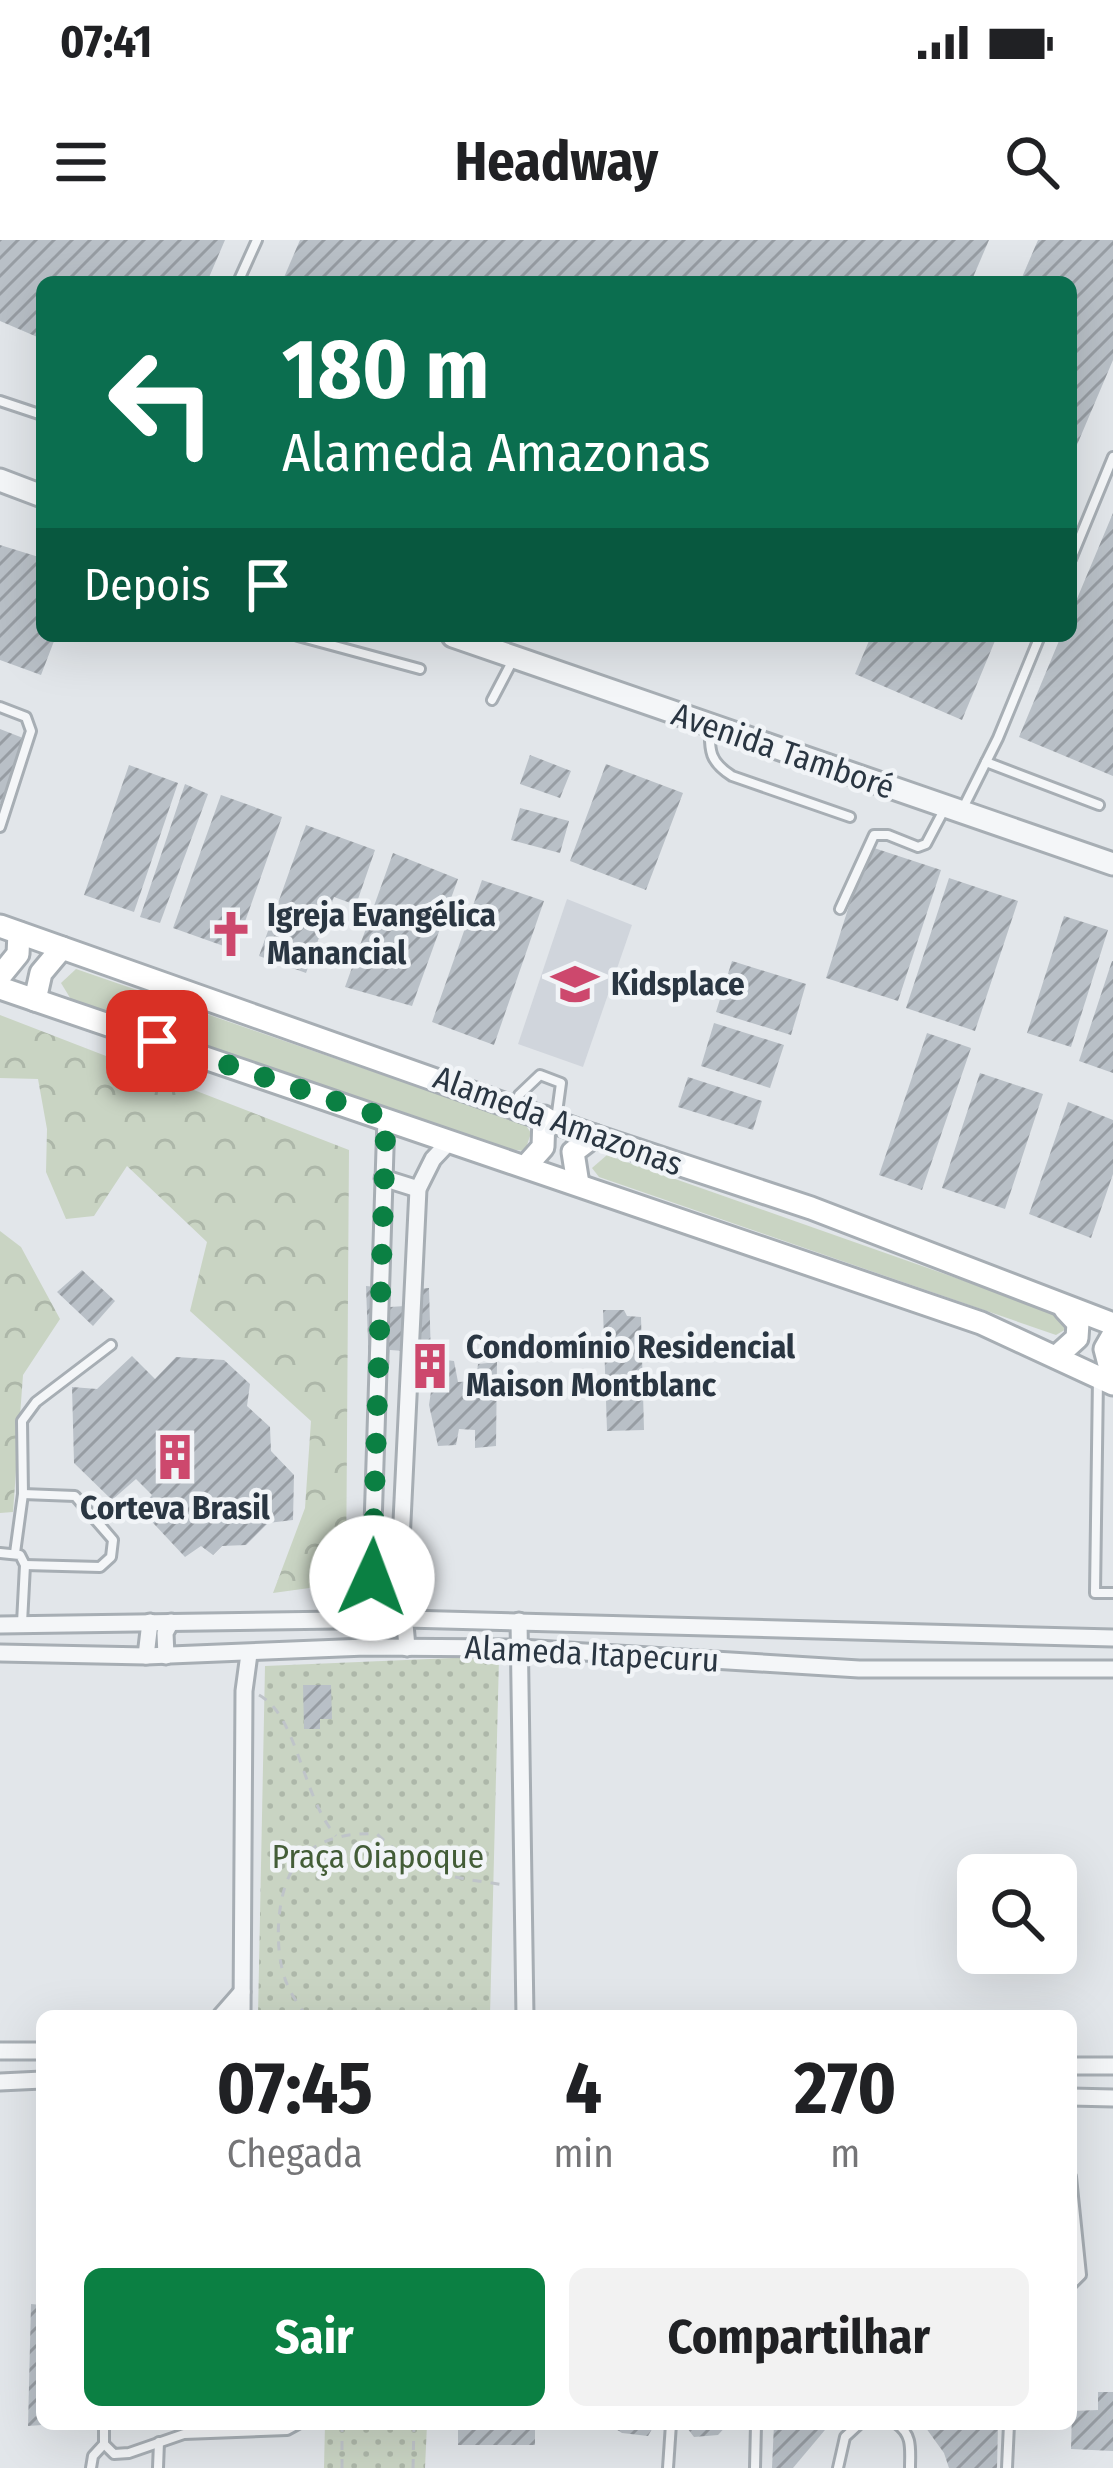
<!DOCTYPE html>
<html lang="pt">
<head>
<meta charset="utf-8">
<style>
	body { margin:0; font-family:"Fira Sans Condensed",sans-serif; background:#f2f2f2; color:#202124; height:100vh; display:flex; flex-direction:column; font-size:45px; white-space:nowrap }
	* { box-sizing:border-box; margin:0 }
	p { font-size:39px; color:#757577 }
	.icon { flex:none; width:66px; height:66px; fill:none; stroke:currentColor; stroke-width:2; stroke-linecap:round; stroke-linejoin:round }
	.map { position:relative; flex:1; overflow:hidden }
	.sheet { position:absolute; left:36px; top:1770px; width:1041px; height:420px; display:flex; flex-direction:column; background:#fff; border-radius:18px; box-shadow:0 12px 48px #0002 }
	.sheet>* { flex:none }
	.banner { position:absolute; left:36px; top:36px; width:1041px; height:366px; border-radius:18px; box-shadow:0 12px 48px #0002; background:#0b6e4f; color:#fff; overflow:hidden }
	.fabs { position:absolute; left:957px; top:1614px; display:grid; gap:24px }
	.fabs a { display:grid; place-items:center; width:120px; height:120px; border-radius:18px; background:#fff; box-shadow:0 12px 48px #0002; font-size:60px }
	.pin { position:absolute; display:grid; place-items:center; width:102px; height:102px; color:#fff; margin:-51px; border-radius:24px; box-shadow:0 6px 18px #0006 }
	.me { position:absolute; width:132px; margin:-66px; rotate:2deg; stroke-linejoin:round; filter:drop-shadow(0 0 9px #0008) }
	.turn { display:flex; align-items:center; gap:42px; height:252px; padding:0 48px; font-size:54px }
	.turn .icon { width:156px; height:156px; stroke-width:2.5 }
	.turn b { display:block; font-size:84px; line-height:102px }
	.then { display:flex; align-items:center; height:114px; padding:0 48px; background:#0003; gap:24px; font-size:45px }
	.eta { display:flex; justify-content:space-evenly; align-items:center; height:204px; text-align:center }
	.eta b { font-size:72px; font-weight:700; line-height:84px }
	.button { display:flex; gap:24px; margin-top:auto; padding:24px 48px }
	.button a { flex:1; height:138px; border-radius:18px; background:#0b8043; color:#fff; font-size:48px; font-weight:700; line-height:138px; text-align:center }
	.button a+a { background:#f2f2f2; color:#202124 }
	.status { display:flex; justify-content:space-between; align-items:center; height:84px; padding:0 60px; background:#fff; direction:ltr }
	.status svg { height:33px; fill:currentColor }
	header { display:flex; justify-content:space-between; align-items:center; height:156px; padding:0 48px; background:#fff; font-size:54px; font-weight:700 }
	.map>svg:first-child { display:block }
	.built { fill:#d0d5dc }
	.grass { fill:#c9d4c3 }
	.forest { fill:url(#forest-crowns) }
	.park { fill:url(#park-dots) }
	.building { fill:url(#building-hatch) }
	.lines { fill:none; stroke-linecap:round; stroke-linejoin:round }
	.service-casing { stroke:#a7aeb4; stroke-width:14 }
	.minor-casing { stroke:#a7aeb4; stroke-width:21 }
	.tertiary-casing { stroke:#a7aeb4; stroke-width:27 }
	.secondary-casing { stroke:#a7aeb4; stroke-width:27 }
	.path { stroke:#bfc4c9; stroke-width:3; stroke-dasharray:9 9; stroke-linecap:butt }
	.service { stroke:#f4f6f8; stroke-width:8 }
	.minor { stroke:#f4f6f8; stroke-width:15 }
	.tertiary { stroke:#f4f6f8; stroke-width:21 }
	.secondary { stroke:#fff; stroke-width:21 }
	.route { stroke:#0b8043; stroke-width:21; stroke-dasharray:0 37.8 }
	.labels { text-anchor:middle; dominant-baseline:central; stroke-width:9; stroke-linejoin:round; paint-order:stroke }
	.street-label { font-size:33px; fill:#2a3642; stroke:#f1f4f7 }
	.poi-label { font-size:33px; font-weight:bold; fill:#2a3642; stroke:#f1f4f7; text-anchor:start }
	.park-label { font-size:33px; fill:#435d37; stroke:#f1f4f7 }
</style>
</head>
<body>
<div class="status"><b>07:41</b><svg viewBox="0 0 49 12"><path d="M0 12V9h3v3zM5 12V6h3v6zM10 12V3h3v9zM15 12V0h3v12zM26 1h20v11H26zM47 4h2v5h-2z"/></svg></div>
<header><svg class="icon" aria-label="menu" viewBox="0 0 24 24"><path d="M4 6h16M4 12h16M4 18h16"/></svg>Headway<svg class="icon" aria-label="search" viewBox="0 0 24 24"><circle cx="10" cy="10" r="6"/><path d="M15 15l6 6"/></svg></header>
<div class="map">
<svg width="1113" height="2228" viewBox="0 0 1113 2228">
	<defs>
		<pattern id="forest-crowns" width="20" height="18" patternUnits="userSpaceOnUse" patternTransform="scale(3)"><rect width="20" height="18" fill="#c9d4c3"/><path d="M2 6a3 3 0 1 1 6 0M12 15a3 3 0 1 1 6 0" fill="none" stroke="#adb7a9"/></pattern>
		<pattern id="park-dots" width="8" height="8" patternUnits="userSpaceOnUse" patternTransform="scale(3)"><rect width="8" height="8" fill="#c9d4c3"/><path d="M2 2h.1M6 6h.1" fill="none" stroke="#adb7a9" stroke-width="1.8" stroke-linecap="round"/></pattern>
		<pattern id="building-hatch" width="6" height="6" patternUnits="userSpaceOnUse" patternTransform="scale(3)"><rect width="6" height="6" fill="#b9c0c7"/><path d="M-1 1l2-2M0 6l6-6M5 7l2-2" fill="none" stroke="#979da3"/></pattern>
	</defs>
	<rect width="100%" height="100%" fill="#e2e6ea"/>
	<!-- built -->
	<path class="built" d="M567,659L632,685L583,827L518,804Z"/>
	<!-- grass -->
	<g class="grass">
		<path d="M76,729L525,884L531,893L525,911L485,906L72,761L61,743Z"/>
		<path d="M607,915L1064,1076L1073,1085L1056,1095L599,937L592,928Z"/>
	</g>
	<!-- forest -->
	<g class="forest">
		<path d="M0,775L349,910L346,1343L273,1353L305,1268L311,1181L190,1071L207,1002L127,926L94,976L66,979L46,932L47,889L38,839L0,838Z"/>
		<path d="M0,991L21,1007L60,1079L23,1135L13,1272L0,1273Z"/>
	</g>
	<!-- park -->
	<g class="park">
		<path d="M453,1418H499L490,1776H258L265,1426Z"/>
		<path d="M325,2184H427L425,2228H324Z"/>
	</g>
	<!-- building -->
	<g class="building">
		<path d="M0,0H225L207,42H42V99L0,81Z"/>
		<path d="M300,0H989L971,42H282Z"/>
		<path d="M1038,0H1113V120L1071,219V42H1020Z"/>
		<path d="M1113,273V536L1019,497L1061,396H1071V373Z"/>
		<path d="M0,305L42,318V396H56L41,435L0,420Z"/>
		<path d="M871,396H997L962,480L855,434Z"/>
		<path d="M0,489L23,498L1,563H0Z"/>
		<path d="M530,515L571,531L560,558L520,544Z"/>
		<path d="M606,524L683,553L646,650L570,621Z"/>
		<path d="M129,525L178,543L134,672L84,655Z"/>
		<path d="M185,544L208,554L160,683L140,677Z"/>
		<path d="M221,555L282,577L235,710L173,688Z"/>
		<path d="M520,568L569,581L560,613L511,600Z"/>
		<path d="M306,585L375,610L356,665L334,657L306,733L259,716Z"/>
		<path d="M868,606L941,630L898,761L826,738Z"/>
		<path d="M393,613L458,639L412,766L345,747Z"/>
		<path d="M949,638L1018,661L975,791L906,768Z"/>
		<path d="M482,640L544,661L494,805L432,782Z"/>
		<path d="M1064,676L1108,690L1071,807L1027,793Z"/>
		<path d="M732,721L806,744L791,795L716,772Z"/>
		<path d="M1112,721H1113V833L1079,821Z"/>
		<path d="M714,783L784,805L770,848L701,826Z"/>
		<path d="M927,793L971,808L922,950L879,935Z"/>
		<path d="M980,833L1043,854L1005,969L942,948Z"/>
		<path d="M688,837L762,861L753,890L678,867Z"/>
		<path d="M1068,862L1113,880V934L1091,998L1029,974Z"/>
		<path d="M82,1030L115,1061L93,1086L57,1052Z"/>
		<path d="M366,1046L387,1048L390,1067L405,1066L406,1050L429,1048L431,1118L454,1121L458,1142L476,1141L478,1124L497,1122L496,1206L475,1208V1190L459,1189L456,1205L438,1206L429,1165L433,1138L429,1132L404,1130V1111L390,1110L389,1128L369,1129Z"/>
		<path d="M603,1070H624L627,1076L641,1077L644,1190L607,1191Z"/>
		<path d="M132,1116L155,1139L176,1117L224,1120L250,1144L247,1166L270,1187L271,1211L294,1235L293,1280L268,1283L246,1305L222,1306L213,1315L201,1306L185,1317L140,1269L152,1255L136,1239L112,1260L74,1223L72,1147L97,1149Z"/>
		<path d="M303,1445H331L332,1479H320V1489H304Z"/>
		<path d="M31,2064L42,2065V2185L28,2186Z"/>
		<path d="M1098,2152H1113V2211L1071,2209L1072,2171L1098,2170Z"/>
		<rect x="458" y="2184" width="77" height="21"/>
		<path d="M608,2184H655L648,2196L622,2193Z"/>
		<path d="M684,2184H728L718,2195L694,2197Z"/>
		<path d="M774,2184H830L793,2228H772Z"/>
		<path d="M923,2184H998L997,2228H949L944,2213Z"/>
	</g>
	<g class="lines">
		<defs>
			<g id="service">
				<path d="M238,42L257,0"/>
				<path d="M0,161L42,175"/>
				<path d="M1071,319L1113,217"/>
				<path d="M298,396L420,429"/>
				<path d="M492,460L514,418"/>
				<path d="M0,467L26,477L31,491L0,587"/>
				<path d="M710,487C709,511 710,522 732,536L850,577"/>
				<path d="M986,522L1099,565"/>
				<path d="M962,570L998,498L1040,396"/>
				<path d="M840,669L874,595H888L918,607L926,604L945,568"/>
				<path d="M515,864L519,855L540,835L561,843L556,880"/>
				<path d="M1098,1138L1095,1353H1113"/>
				<path d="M23,1254L75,1256L113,1300L111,1317L100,1327L25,1325"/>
				<path d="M0,1313L20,1315L25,1325L22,1383"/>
				<path d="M15,1313L23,1254L22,1181L36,1162L111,1105"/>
				<path d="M1071,1937L1081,2035L1071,2045"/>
				<path d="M104,2184V2204L114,2214L129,2213L184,2194L287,2190L298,2184"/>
				<path d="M897,2184C913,2195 910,2210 910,2228"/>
				<path d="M91,2228L93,2216L104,2204"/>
				<path d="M158,2228L159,2202"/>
				<path d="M668,2228L671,2184"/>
				<path d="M755,2228L756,2184"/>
				<path d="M838,2228L845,2197L859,2184"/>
				<path d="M1007,2228L1009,2184"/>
			</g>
			<g id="minor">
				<path d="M383,938L418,949"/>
				<path d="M370,1380L386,878"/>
				<path d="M519,1381L525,1776"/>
				<path d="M0,1385L406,1379L1113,1398"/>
				<path d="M407,1408L400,1323L418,949L433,919L450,901"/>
				<path d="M0,1413L146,1416L366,1407L520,1408L859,1429H1113"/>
				<path d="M146,1416L150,1382"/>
				<path d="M166,1416L165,1393L171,1382"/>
				<path d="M221,1776L242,1752"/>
				<path d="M242,1776L244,1451L249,1414"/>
				<path d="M0,1811H42"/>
				<path d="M1071,1826H1113"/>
				<path d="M0,1842L42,1840"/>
				<path d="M1071,1857L1113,1858"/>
			</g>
			<g id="tertiary">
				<path d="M0,240L42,256"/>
				<path d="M453,396L1113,624"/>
			</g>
			<g id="secondary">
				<path d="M0,686L594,896L811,968L1113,1084"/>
				<path d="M0,736L18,714L19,693"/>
				<path d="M0,748L981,1083L1113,1144"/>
				<path d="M35,760L41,733L62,708"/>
				<path d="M526,926L543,907L544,877"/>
				<path d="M578,944L573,912L594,896"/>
				<path d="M1113,1095L1105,1109L1113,1140"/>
				<path d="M1056,1117L1077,1098L1078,1083L1065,1069"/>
			</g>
		</defs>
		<!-- service casing -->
		<use href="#service" class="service-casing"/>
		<!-- minor casing -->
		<use href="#minor" class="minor-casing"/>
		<!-- tertiary casing -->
		<use href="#tertiary" class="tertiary-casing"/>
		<!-- secondary casing -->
		<use href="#secondary" class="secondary-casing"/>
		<!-- path -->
		<g class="path">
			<path d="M259,1455C298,1476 302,1557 336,1596"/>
			<path d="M306,1776C300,1766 291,1755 287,1744C273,1712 275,1646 300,1619C319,1598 351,1592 377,1594C424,1637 447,1636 505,1645"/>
			<path d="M342,2228V2184"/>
			<path d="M413,2228L414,2184"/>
		</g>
		<!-- service -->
		<use href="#service" class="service"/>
		<!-- minor -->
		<use href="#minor" class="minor"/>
		<!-- tertiary -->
		<use href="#tertiary" class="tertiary"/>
		<!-- secondary -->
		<use href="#secondary" class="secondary"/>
	</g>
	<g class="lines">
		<!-- route -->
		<path class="route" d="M157,801L386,878L372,1338"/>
	</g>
	<!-- icons -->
	<defs>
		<symbol id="church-bare" viewBox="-9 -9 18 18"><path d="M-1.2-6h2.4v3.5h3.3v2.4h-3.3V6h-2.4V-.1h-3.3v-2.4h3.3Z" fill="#cd486d" stroke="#f1f4f7" stroke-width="2.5" paint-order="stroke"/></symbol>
		<symbol id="school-bare" viewBox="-9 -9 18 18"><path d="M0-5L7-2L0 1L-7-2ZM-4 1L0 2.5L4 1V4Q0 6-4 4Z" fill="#cd486d" stroke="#f1f4f7" stroke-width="2.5" paint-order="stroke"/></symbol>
		<symbol id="building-bare" viewBox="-9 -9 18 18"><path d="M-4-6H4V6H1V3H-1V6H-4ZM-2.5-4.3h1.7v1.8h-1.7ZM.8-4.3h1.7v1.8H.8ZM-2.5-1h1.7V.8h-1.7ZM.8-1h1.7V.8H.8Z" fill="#cd486d" stroke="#f1f4f7" stroke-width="2.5" paint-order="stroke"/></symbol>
	</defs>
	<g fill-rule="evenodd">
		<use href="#church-bare" x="198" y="661" width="66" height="66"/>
		<use href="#school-bare" x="542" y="711" width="66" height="66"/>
		<use href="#building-bare" x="397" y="1093" width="66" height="66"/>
		<use href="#building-bare" x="142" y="1184" width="66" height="66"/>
	</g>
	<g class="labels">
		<!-- street labels -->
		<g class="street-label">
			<text transform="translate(783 511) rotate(19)">Avenida Tamboré</text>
			<text transform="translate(558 881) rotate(20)">Alameda Amazonas</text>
			<text transform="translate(592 1414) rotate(3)">Alameda Itapecuru</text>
		</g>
		<!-- poi labels -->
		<g class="poi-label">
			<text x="267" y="675">Igreja Evangélica<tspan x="267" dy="38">Manancial</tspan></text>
			<text x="611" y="744">Kidsplace</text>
			<text x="466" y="1107">Condomínio Residencial<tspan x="466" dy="38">Maison Montblanc</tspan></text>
			<text x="175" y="1268" text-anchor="middle">Corteva Brasil</text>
		</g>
		<!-- park labels -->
		<g class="park-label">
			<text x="378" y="1617">Praça Oiapoque</text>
		</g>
	</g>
</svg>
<div class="fabs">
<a><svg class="icon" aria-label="search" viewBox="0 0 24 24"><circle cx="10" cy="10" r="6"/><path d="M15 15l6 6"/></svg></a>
</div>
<div class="pin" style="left:157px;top:801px;background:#d93025"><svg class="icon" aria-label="arrive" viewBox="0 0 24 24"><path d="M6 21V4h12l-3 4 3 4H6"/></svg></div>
<svg class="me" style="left:372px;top:1338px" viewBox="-20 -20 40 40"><circle r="19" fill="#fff"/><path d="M0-13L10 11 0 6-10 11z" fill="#0b8043"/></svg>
<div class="banner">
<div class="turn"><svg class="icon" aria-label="left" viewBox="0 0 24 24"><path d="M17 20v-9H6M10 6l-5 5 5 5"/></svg><div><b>180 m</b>Alameda Amazonas</div></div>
<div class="then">Depois<svg class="icon" aria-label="arrive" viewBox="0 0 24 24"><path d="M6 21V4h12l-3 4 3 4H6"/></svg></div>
</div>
<section class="sheet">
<div class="eta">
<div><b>07:45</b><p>Chegada</p></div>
<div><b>4</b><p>min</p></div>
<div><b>270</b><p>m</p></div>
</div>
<div class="button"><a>Sair</a><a>Compartilhar</a></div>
</section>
</div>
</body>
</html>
